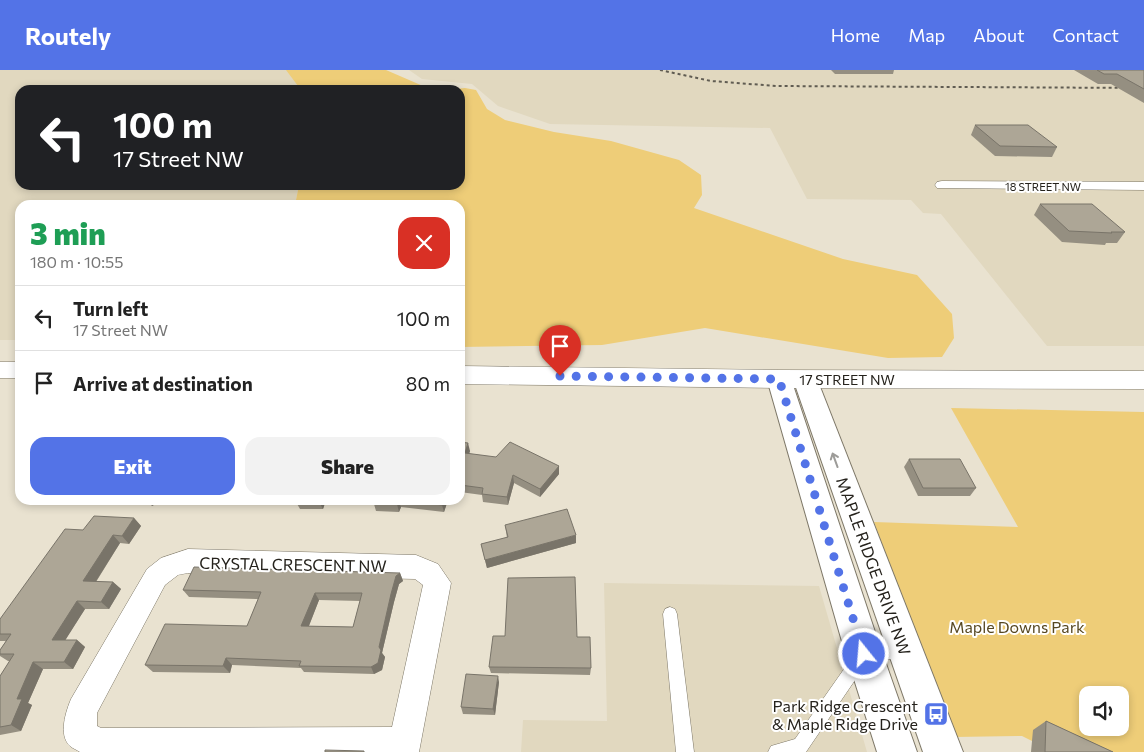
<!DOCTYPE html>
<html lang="en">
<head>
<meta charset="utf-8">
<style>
	body { margin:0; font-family:Commissioner,sans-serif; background:#f2f2f2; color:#222; height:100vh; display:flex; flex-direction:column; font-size:19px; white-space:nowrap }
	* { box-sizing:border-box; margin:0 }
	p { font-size:16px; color:#767676 }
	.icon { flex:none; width:28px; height:28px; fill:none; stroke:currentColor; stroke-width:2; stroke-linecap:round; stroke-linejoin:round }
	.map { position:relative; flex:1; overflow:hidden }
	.sheet { position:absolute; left:15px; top:130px; width:450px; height:305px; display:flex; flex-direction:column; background:#fff; border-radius:15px; box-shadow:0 2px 8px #0003 }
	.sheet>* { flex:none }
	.guide { position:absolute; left:15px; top:15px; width:450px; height:105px; border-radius:15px; box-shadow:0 2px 8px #0003; background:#202124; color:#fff; overflow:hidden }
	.tools { position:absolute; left:1079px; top:616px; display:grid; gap:10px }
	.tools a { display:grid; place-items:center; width:50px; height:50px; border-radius:10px; background:#fff; box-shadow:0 2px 8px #0003; font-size:25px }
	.pin { position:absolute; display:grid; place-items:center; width:42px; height:42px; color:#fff; margin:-51px -21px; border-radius:50% 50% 50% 0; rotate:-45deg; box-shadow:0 0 5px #0007 }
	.pin .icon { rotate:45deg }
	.me { position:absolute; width:55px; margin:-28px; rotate:343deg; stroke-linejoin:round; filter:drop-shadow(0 0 4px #0008) }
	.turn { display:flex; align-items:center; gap:18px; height:105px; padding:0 15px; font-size:22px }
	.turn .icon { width:65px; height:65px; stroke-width:2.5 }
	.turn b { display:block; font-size:35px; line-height:42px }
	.round { display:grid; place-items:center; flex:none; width:52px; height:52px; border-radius:15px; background:#f2f2f2 }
	.summary { display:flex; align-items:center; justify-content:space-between; height:85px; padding:0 15px }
	h1 { font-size:30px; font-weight:800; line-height:38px; color:#1e9e55 }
	.primary-button { display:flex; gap:10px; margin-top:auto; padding:10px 15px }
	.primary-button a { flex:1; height:58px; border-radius:15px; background:#5373e7; color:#fff; font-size:20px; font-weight:800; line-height:58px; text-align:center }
	.primary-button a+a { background:#f2f2f2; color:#222 }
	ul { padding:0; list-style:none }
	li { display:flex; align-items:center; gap:15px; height:65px; padding:0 15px; border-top:1px solid #e0e0e0 }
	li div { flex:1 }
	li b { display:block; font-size:19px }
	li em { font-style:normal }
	header { display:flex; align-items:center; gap:30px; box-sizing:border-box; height:70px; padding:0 25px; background:#5373e7; color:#fff }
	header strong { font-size:24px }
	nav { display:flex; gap:28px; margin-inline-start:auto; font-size:18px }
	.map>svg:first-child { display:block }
	.built { fill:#e1d8bf }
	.green { fill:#eecd78; fill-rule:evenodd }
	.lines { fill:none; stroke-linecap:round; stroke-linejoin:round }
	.service-casing { stroke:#7d7767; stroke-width:1 }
	.minor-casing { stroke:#7d7767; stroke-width:1 }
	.tertiary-casing { stroke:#7d7767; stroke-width:2 }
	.secondary-casing { stroke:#7d7767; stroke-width:1 }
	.service { fill:#fff; fill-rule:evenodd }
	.minor { fill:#fff; fill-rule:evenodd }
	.tertiary { fill:#fff; fill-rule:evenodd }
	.secondary { fill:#fff; fill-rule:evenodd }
	.rail { stroke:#605c52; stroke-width:2; stroke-dasharray:3 3; stroke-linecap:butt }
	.wall { fill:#958f81; fill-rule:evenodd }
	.shaded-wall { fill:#797469 }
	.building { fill:#ada696; stroke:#797469; fill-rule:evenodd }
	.oneway { stroke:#9d9c99 }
	.route { stroke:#5373e7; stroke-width:9; stroke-dasharray:0 16.2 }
	.labels { text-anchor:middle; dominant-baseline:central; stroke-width:4; stroke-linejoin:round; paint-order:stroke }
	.far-street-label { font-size:11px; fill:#25221c; stroke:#fff }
	.street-label { font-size:14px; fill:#25221c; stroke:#fff }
	.near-street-label { font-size:16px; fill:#25221c; stroke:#fff }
	.near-park-label { font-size:16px; fill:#564721; stroke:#fff }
	.near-poi-label { font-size:16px; fill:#25221c; stroke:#fff; text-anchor:end }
</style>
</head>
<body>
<header>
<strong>Routely</strong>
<nav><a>Home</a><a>Map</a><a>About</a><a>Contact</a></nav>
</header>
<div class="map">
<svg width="1144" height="682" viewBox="0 0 1144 682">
	<rect width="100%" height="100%" fill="#e9e2d0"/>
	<!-- built -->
	<g class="built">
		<path d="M0,0H364L317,20H20V115H299L295,135H20V270H0Z"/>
		<path d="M409,0H1144V276H1047L941,144L923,143L911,130L807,129L770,58L550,54L498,36L472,14L422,9Z"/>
		<path d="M604,513L819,516L867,682H521L523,650L607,651Z"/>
	</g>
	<!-- green -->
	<g class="green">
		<path d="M286,0H386L423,16L425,20H301Z"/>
		<path d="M465,18L476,20L487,39L505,50L554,62L611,71L679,90L701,105L702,125L694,138L843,189L917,205L952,244L954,268L942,287L888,288L705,258L602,275L460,277V135H295L299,115H460V20H446Z"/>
		<path d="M951,338L1144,342V682H1054L1022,666L954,667L874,452L1018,457ZM1088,625H1120V658H1088Z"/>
	</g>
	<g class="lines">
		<defs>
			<g id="service">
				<path d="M670,537L675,539L677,544L694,682H676L663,544L665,539Z"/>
				<path d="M903,572L908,575L911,580L908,585L903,588L868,591L806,682H768L771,676L795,669L858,579L864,576Z"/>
			</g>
			<g id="minor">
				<path d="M942,111L1144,112V120L937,118L935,115L937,112Z"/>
				<path d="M188,479L416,485L438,494L451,513L419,682H80C77,680 72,678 70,676C58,665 66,641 71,629L147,499L161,488ZM188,503L415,509L423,515L392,657L101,658L97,656V643L165,515L178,505Z"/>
			</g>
			<g id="tertiary">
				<path d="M779,301L788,303L791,309L877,568L917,682H877L841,568L767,309L770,303Z"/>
				<path d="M805,301L814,303L817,309L963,682H923L793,309L796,303Z"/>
			</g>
			<g id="secondary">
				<rect x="0" y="292" width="20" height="16"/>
				<path d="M460,296L779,300L1144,301V319L779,318L460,314Z"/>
			</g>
		</defs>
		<!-- service casing -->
		<use href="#service" class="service-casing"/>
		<!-- minor casing -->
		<use href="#minor" class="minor-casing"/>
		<!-- tertiary casing -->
		<use href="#tertiary" class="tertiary-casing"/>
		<!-- secondary casing -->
		<use href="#secondary" class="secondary-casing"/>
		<!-- service -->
		<use href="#service" class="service"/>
		<!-- minor -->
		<use href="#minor" class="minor"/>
		<!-- tertiary -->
		<use href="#tertiary" class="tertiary"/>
		<!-- secondary -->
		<use href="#secondary" class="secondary"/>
		<!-- rail -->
		<path class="rail" d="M660,0L711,11L776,16L1144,18"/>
	</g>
	<!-- wall -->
	<g class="wall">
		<path d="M831,0H894L893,4H835Z"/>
		<path d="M1074,0H1144V33L1111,14H1098Z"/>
		<path d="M975,55L1057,77L1052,87L995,86L971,65Z"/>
		<path d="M1040,134L1125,162L1117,173H1106L1105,175L1062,172L1034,145Z"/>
		<path d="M460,372L470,381L469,384L559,396V404L540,427L514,413L508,435L483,432L482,425L460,422Z"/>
		<path d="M909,389L976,418L970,426H918L904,397Z"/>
		<path d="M297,430H326L323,439H300L296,432Z"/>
		<path d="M375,430H448L444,442L401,437L399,442L376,441L374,434Z"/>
		<path d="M134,448L141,456L129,474L120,473L96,512H113L121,519L109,539H85L65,570H77L85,577L73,599H43L28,633L32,635L21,661L0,665V606L10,591H8L0,586V580L6,571H0V549L83,460Z"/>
		<path d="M505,455L576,473L487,498L481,474L507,468Z"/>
		<path d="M400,503L403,511L399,514L394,532L382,583L385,587L382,600L374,604L304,602L301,598L232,595L230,603L153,602L145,595L247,556L258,529L189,527L183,520ZM319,530L360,531L353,557L309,556Z"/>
		<path d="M577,567L591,598L590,605L491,603L489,597Z"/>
		<path d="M499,612L495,645L463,644L461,637Z"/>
		<path d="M1046,651L1113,682H1031L1033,660Z"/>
	</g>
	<!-- shaded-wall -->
	<g class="shaded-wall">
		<path d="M468,373L470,381L466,391L465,383Z"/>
		<path d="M559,396V404L540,427V419Z"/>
		<path d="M513,405L514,413L508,435L507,427Z"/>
		<path d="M147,430H164L152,436Z"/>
		<path d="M193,430H208L195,432Z"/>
		<path d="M320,430H326L323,439L319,432Z"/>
		<path d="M398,430L401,437L399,442L397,434Z"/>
		<path d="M444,430H448L444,442L442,435Z"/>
		<path d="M134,448L141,456L129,474L122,466Z"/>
		<path d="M113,465L120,473L91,519L83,511Z"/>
		<path d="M576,465V473L487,498L485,490Z"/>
		<path d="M400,503L403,511L399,514L394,532L382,583L385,587L382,600L374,604L371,597L379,577L391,524L396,506Z"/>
		<path d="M113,512L121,519L109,539L101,532Z"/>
		<path d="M315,523L319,530L306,563L301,556Z"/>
		<path d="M77,531L85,539L61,577L52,570Z"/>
		<path d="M77,570L85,577L73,599L64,592Z"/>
		<path d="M226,588L232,595L230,603L223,596Z"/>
		<path d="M33,592L43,599L28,633L32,635L21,661L11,655L17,629Z"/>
		<path d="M498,606L499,612L495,645L493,639Z"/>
	</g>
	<!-- building -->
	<g class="building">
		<path d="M1097,0H1144V19L1117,4H1104Z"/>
		<path d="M975,55H1028L1057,77L1000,76Z"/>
		<path d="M1040,134H1092L1125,162H1111L1112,163L1069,161Z"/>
		<path d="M460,372L468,373L465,383L496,387L510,372L559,396L540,419L513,405L507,427L482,424L483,418L460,415Z"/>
		<path d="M909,389H960L976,418H923Z"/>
		<path d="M297,430H320L319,432H296Z"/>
		<path d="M375,430H398L397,434H374Z"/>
		<path d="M403,430H444L442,435Z"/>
		<path d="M567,439L576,465L485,490L481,474L508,467L505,455Z"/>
		<path d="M94,446L134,448L122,466L113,465L83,511L113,512L101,532L77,531L52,570H77L64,592H33L17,629H22L11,655L0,657V606L14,584H0V580L11,564H0V549L65,459L83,460Z"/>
		<path d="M194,497L400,503L396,506L391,524L379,577L381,580L378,593L371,597L299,596L301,591L226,588L223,596L145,595L165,554L247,556L261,522L183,520ZM315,523H362L353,557L301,556Z"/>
		<path d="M575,507L577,567H590L591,598L489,597L493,566H505L508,508Z"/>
		<path d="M466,604L498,606L493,639L461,637Z"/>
		<path d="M1046,651L1113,682H1045Z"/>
		<path d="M325,680L364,681V682H325Z"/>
	</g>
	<!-- one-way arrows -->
	<defs><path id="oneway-shaft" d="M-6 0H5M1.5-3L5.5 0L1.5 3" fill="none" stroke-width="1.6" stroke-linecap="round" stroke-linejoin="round" transform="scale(1.25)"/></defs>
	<use class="oneway" href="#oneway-shaft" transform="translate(835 390) rotate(-110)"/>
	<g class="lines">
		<!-- route -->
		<path class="route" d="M560,306L779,309L864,584"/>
	</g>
	<!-- icons -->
	<defs>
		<symbol id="bus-square" viewBox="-11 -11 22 22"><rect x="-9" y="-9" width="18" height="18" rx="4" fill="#5373e7" stroke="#fff"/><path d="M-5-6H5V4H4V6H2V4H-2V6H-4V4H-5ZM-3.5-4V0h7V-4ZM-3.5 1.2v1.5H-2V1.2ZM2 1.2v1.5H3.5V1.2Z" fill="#fff"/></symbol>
	</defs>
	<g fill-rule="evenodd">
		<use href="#bus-square" x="922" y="630" width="28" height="28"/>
	</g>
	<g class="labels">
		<!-- far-street labels -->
		<g class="far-street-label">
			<text x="1043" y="116">18 STREET NW</text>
		</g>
		<!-- street labels -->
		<g class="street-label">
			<text x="847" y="309">17 STREET NW</text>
		</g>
		<!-- near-street labels -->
		<g class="near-street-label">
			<text transform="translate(293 494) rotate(1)">CRYSTAL CRESCENT NW</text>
			<text transform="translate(874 496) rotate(70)">MAPLE RIDGE DRIVE NW</text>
		</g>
		<!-- near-park labels -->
		<g class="near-park-label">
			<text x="1017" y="556">Maple Downs Park</text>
		</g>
		<!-- near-poi labels -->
		<g class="near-poi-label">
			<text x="918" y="635">Park Ridge Crescent<tspan x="918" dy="18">&amp; Maple Ridge Drive</tspan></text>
		</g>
	</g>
</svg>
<div class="tools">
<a><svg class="icon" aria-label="sound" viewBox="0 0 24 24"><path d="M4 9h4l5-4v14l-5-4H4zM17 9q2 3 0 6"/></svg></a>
</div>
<div class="pin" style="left:560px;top:306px;background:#d93025"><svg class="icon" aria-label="arrive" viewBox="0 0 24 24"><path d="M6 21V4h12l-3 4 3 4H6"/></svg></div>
<svg class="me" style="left:864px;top:584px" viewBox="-20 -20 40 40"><circle r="17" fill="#5373e7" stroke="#fff" stroke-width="3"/><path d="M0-11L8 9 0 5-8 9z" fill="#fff"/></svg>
<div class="guide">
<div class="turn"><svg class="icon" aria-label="left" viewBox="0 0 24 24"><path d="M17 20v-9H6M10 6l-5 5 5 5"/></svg><div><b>100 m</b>17 Street NW</div></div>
</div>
<section class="sheet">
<div class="summary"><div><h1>3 min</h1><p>180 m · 10:55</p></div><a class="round" style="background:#d93025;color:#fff"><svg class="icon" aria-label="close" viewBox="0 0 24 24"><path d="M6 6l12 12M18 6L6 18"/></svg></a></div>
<ul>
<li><svg class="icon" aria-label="left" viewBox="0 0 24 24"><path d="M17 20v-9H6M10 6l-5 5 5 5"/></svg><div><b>Turn left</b><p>17 Street NW</p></div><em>100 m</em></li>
<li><svg class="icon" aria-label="arrive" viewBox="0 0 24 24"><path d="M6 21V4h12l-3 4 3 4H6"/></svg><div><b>Arrive at destination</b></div><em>80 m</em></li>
</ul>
<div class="primary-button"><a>Exit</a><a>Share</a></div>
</section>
</div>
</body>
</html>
